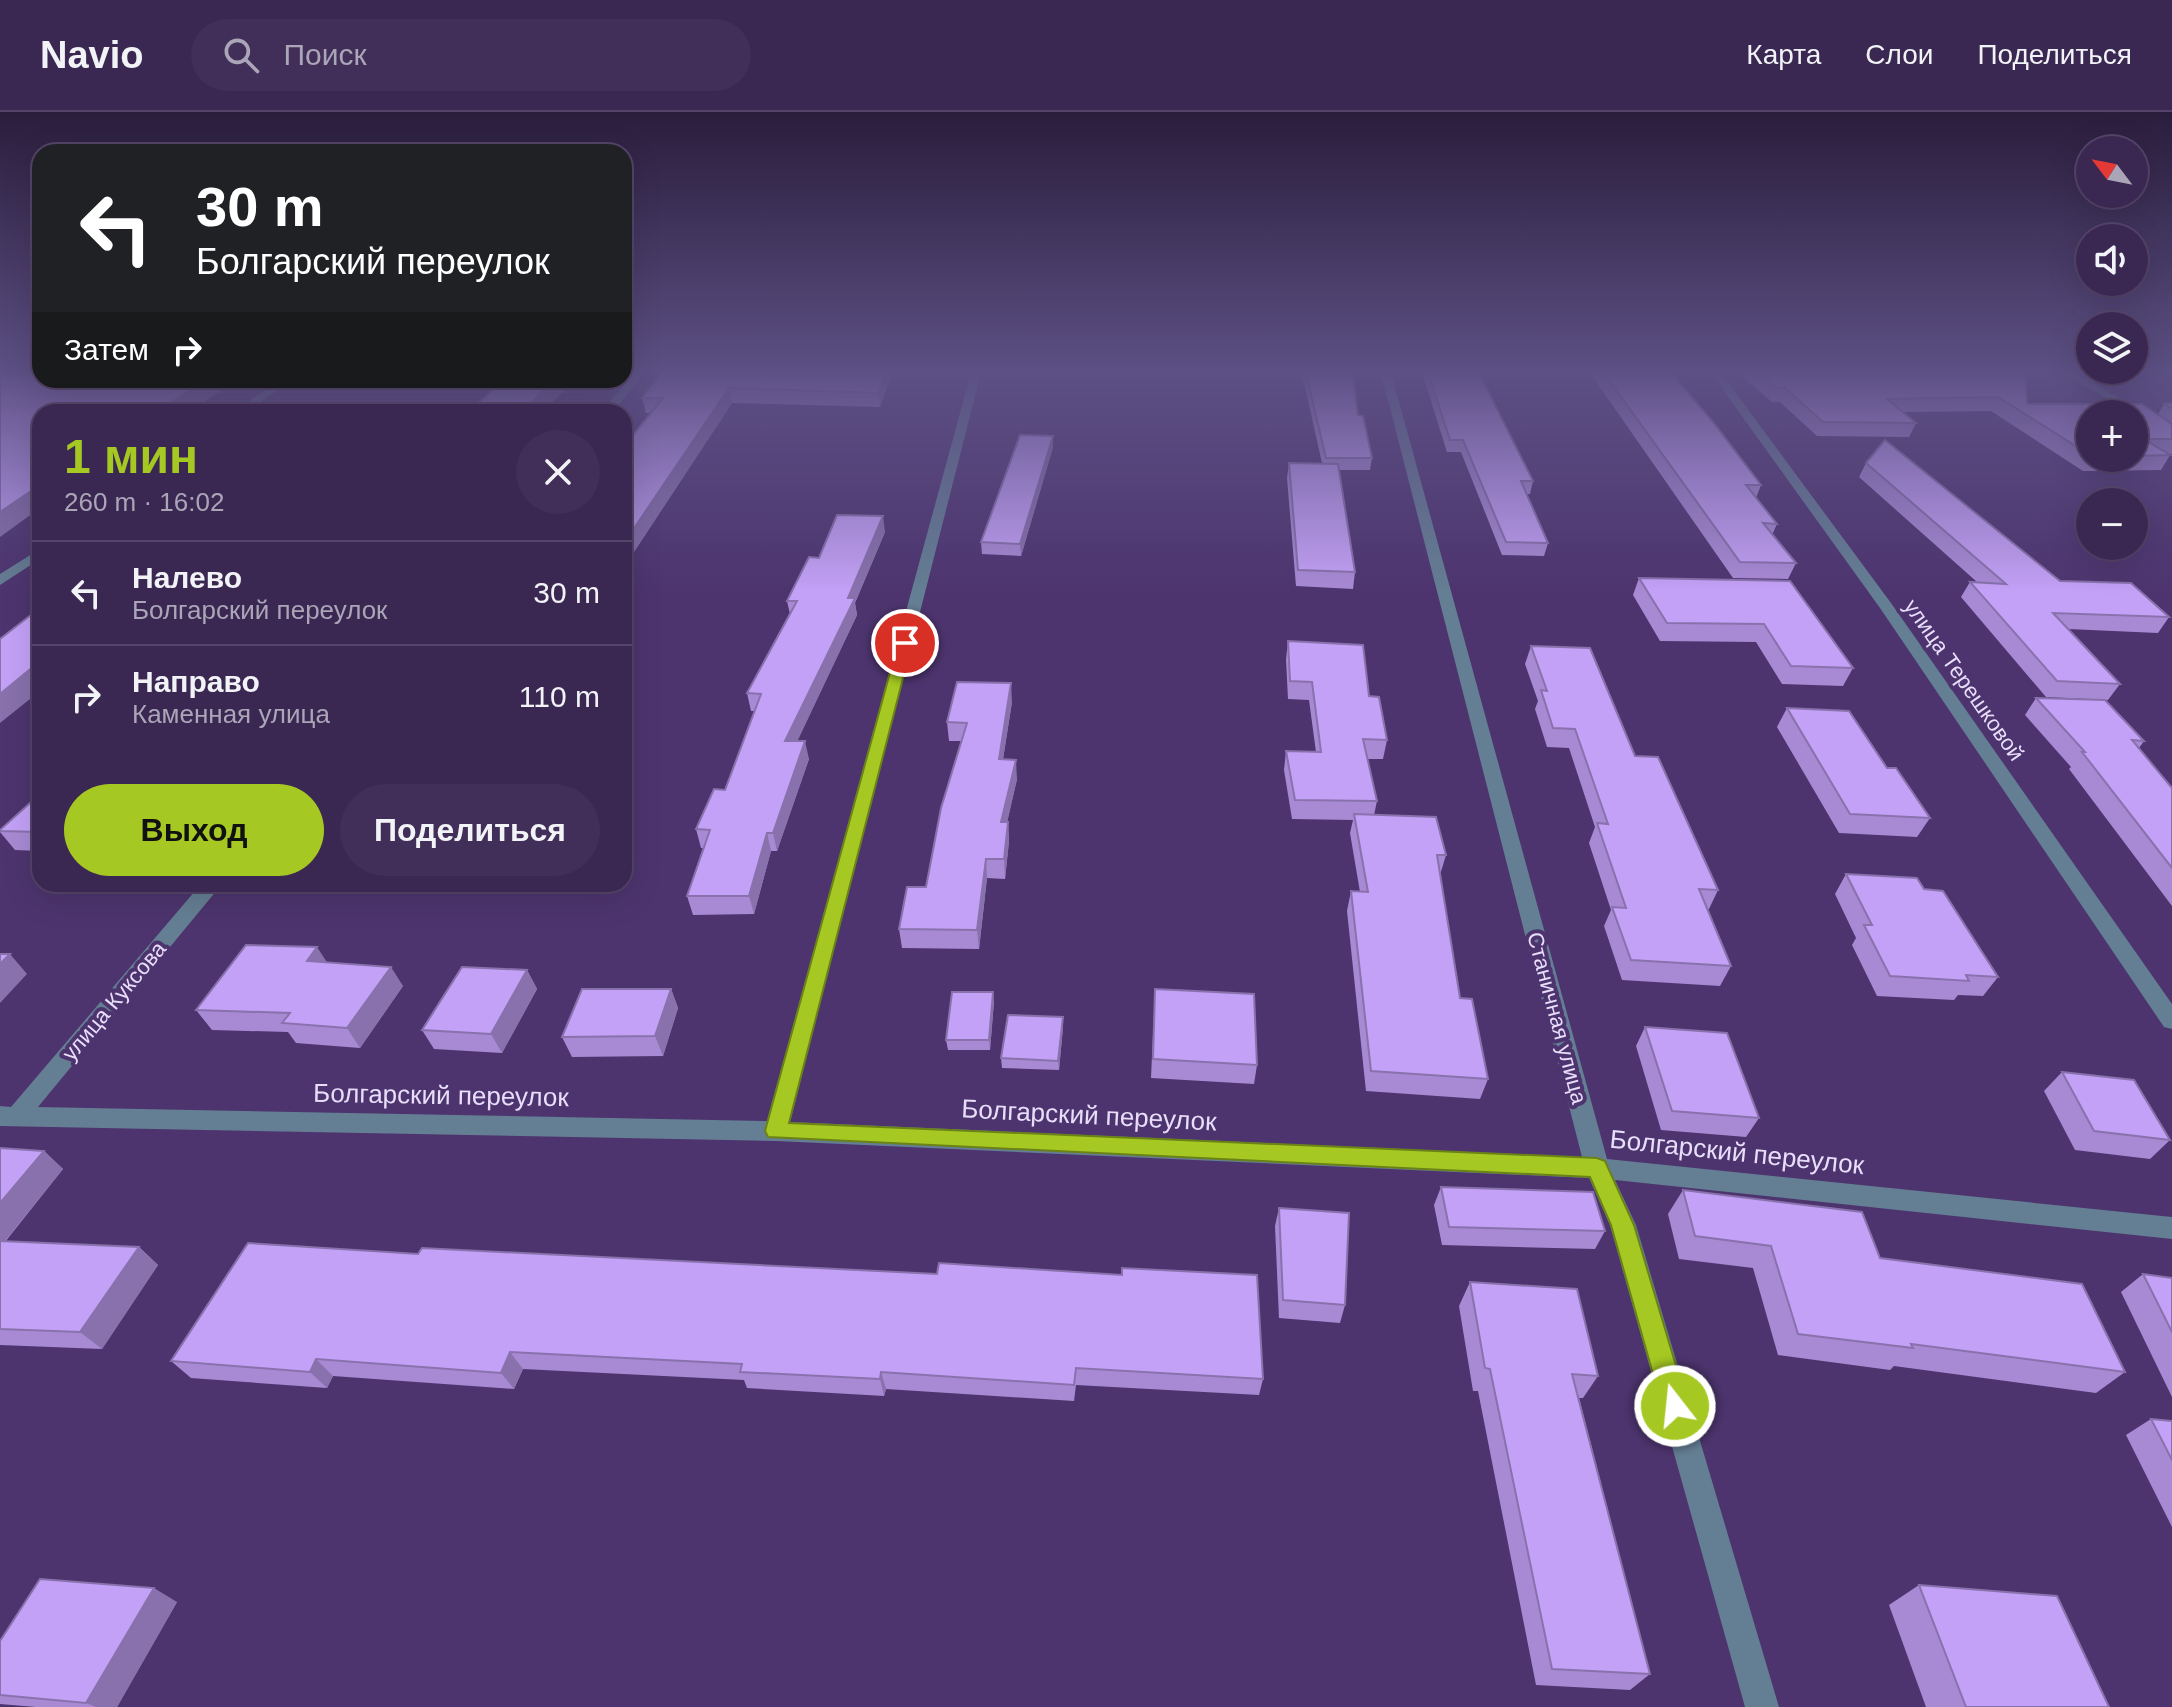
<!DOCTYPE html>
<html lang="ru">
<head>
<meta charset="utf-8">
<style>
	body { margin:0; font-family:Helvetica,sans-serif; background:#412f59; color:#f1f3f6; height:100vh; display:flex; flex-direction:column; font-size:30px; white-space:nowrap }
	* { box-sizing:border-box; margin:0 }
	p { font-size:26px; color:#aba5b8 }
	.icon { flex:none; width:44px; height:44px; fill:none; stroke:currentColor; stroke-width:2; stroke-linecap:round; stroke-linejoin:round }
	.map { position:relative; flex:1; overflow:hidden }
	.details { position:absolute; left:32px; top:292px; width:600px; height:488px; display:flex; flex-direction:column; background:#3a2752; border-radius:24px; box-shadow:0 8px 32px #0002,0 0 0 2px #544469 }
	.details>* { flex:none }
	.top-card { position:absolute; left:32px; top:32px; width:600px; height:244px; border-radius:24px; box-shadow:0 8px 32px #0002,0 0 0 2px #544469; background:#202124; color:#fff; overflow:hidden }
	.needle { width:52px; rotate:302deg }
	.fabs { position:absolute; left:2076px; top:24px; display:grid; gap:16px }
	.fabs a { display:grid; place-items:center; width:72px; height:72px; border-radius:50%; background:#3a2752; box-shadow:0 8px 32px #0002,0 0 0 2px #544469; font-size:40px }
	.pin { position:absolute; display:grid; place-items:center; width:68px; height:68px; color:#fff; margin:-34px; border:4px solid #fff; border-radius:50%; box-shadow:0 2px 8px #0007 }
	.me { position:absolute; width:88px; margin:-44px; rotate:344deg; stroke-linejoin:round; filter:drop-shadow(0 0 6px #0008) }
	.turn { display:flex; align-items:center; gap:28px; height:168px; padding:0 32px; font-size:36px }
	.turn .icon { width:104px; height:104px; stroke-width:2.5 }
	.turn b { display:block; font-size:56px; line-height:68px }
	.then { display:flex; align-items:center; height:76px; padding:0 32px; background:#0003; gap:16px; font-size:30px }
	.round { display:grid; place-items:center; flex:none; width:84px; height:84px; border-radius:42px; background:#412f59 }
	.head { display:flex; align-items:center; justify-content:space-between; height:136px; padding:0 32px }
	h1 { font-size:48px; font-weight:600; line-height:60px; color:#a5c822 }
	.action { display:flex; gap:16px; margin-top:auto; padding:16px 32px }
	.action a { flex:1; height:92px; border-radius:48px; background:#a5c822; color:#111; font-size:32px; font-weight:600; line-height:92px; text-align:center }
	.action a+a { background:#412f59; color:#f1f3f6 }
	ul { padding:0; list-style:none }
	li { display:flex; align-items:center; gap:24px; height:104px; padding:0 32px; border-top:2px solid #544469 }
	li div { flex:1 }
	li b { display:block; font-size:30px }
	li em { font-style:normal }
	header { display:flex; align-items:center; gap:48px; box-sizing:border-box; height:112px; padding:0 40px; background:#3a2752; border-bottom:2px solid #544469 }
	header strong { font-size:38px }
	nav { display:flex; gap:44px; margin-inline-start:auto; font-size:28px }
	.search { width:560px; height:72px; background:#412f59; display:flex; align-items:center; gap:20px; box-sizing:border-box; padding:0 28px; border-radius:44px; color:#aba5b8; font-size:30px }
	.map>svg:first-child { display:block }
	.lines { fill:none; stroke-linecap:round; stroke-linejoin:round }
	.minor { fill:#647e93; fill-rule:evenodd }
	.wall { fill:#a88ad4; fill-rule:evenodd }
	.shaded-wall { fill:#8871ac }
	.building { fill:#c3a1f6; stroke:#8871ac; stroke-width:2 }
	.route { fill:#a5c822; stroke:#6b8216; stroke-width:2 }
	.labels { text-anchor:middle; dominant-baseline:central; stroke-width:8; stroke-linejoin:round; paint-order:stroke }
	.street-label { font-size:22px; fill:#e8defa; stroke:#4d346e }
	.near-street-label { font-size:26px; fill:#e8defa; stroke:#4d346e }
</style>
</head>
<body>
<header>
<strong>Navio</strong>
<div class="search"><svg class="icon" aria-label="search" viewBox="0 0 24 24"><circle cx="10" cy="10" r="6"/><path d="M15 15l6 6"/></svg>Поиск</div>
<nav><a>Карта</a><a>Слои</a><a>Поделиться</a></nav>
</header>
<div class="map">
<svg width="2172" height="1595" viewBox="0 0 2172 1595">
	<rect width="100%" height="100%" fill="#4d346e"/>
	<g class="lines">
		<!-- minor -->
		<g class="minor">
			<path d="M638,257H648L613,300H601Z"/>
			<path d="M972,257H982L790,1010L1582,1045L1380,257H1390L1607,1047L2172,1105V1127L1615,1068L1636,1113L1779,1595H1745L1610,1113L1589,1066L776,1029L0,1014V994L11,995L201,772H222L38,995L767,1009Z"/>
			<path d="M1708,257H1718L1891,491L2172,892V917L2164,915L1880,496Z"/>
			<path d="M2055,257H2067L2136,295L2172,321V330L2134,302Z"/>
			<path d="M279,268H291L247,300H234Z"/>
			<path d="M40,437V447L0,473V462Z"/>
		</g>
	</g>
	<!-- wall -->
	<g class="wall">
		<path d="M665,257H893L880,295L732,291L624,455V334L651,301H646L642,286Z"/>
		<path d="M1301,257H1352L1358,303L1372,346L1370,358H1339L1355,460L1353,477L1296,474L1287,366L1289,351H1322Z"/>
		<path d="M1421,257H1477L1533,369L1530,382H1526L1548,431L1544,444L1502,443L1461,340H1447Z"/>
		<path d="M1591,257H1668L1761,373L1756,386L1777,412L1772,423L1796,451L1788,467L1733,466L1590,261Z"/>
		<path d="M1734,257H2025L2027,292L2158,302L2164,292L2172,291V342H2168L2170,343L2161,358L2083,359L1991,299L1903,300L1916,311L1909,325L1817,324L1780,290H1772ZM2090,302H2134V346H2090Z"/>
		<path d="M1053,324V335L1021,444L982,442L981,430Z"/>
		<path d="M1866,351L2060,469L2169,505L2158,521L2068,517L2120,572L2108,588L2046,585L1961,485L1970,470H1977L1859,365Z"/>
		<path d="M885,420L855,491L857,503L797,629L809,647L777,739H771L754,802L693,803L687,784L703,736H701L696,717L725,678L755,599H751L747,581L790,502L787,489L819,446Z"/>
		<path d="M1639,466L1790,469L1853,556L1843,574L1782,572L1756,530L1660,529L1633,483Z"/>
		<path d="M1288,529L1369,584L1387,628L1383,647H1367L1377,689L1374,703L1446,743L1440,763L1460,886L1488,967L1480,987L1366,979L1347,799L1351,779L1360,780L1350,721L1353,708L1292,707L1284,658L1286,639L1316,640L1309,588L1288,587L1286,547Z"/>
		<path d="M1531,534L1635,644L1718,778L1709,797H1707L1731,854L1720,874L1622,868L1604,814L1611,798L1589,731L1595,715L1569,636L1547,635L1535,597L1538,589L1525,552Z"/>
		<path d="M2036,586L2144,629L2139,636L2172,676V794L2069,657L2071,655L2025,603Z"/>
		<path d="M1012,590L1003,647L1017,667L1007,710H1008L1009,729L1005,767L987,766L979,837L902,836L899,817L926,775L961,629H949L947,610Z"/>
		<path d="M1787,596L1930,706L1917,725L1839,721L1777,615Z"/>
		<path d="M40,682V739L15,738L0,720V718Z"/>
		<path d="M1846,762L1924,777L1998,865L1983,884L1958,883L1954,888L1877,884L1852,833L1856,826L1835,782Z"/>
		<path d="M327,850L403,874L360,936L296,931L288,920L212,918L196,898Z"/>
		<path d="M527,858L537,877L502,941L434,937L422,918Z"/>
		<path d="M671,877L678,896L663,944L572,945L562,925Z"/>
		<path d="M1155,877L1257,953L1254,972L1151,966Z"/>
		<path d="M994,889L990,938H948L946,928Z"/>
		<path d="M1063,915L1059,958L1002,956L1001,946Z"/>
		<path d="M1645,915L1759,1006L1746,1025L1661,1018L1636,934Z"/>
		<path d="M2062,960L2170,1028L2150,1047L2075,1038L2044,979Z"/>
		<path d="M0,1036L44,1039L63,1057L5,1130L139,1135L158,1153L102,1237L0,1233Z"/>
		<path d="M1441,1075L1605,1119L1595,1137L1442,1133L1434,1093Z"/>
		<path d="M1683,1078L1880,1146L2125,1260L2096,1281L1894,1254L1890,1258L1778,1243L1753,1156L1679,1147L1668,1102Z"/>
		<path d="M1279,1096L1345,1193L1340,1211L1279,1206L1275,1114Z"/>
		<path d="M248,1131L1263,1267L1259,1283L1076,1273L1074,1289L886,1277L884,1284L747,1276L744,1268L523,1257L514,1277L333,1264L327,1276L191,1266L171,1249Z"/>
		<path d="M2143,1162L2172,1166V1285L2121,1180Z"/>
		<path d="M1470,1170L1598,1264L1583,1286H1579L1650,1562L1630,1578L1536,1573L1478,1279H1473L1459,1194Z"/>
		<path d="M2151,1307L2172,1309V1415L2126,1323Z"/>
		<path d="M1919,1473L2109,1595H1926L1889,1493Z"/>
		<path d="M177,1490L117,1595H36L0,1592V1529Z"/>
	</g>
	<!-- shaded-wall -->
	<g class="shaded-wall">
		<path d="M886,257H893L880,295L878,281Z"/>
		<path d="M207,268H238L188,300H156Z"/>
		<path d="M555,268H575L542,300H521Z"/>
		<path d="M729,276L732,291L624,455V431Z"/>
		<path d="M1053,324V335L1021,444L1020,432Z"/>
		<path d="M40,373V396L0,425V400Z"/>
		<path d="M883,404L885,420L855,491L857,503L789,647L785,629Z"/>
		<path d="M40,549V579L0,611V582Z"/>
		<path d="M1011,571L1012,590L1000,666L999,647Z"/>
		<path d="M805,629L809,647L777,739L773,721Z"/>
		<path d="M1016,648L1017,667L1003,729L1001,710Z"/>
		<path d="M1008,710L1009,729L1005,767L1004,747Z"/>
		<path d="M767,721L771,739L754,802L749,784Z"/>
		<path d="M986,747L987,766L979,837L977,818Z"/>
		<path d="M317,835L330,855L307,849Z"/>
		<path d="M10,842L27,862L0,891V852Z"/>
		<path d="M391,855L403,874L360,936L347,916Z"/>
		<path d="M527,858L537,877L502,941L491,922Z"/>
		<path d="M671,877L678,896L663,944L655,924Z"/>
		<path d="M993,880L994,889L990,938L989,928Z"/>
		<path d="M1063,905V915L1059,958L1058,949Z"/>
		<path d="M44,1039L63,1057L0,1135V1091Z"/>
		<path d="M139,1135L158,1153L102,1237L80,1220Z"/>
		<path d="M510,1240L523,1257L514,1277L501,1261Z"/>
		<path d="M316,1247L333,1264L327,1276L310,1260Z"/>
		<path d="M881,1260L886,1277L884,1284L880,1267Z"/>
		<path d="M154,1476L177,1490L117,1595H96L86,1591Z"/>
	</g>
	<!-- building -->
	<g class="building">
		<path d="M0,257H40V268H207L156,300H40V373L0,400Z"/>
		<path d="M665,257H886L878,281L729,276L624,431V334L663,286H642Z"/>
		<path d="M1305,257H1352L1358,303L1363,304L1372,346H1326Z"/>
		<path d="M1427,257H1477L1533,369H1521L1548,431L1506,430L1463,328H1450Z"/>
		<path d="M1601,257H1668L1713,310L1761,373H1746L1777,412L1763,411L1796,451L1740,450Z"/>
		<path d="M1754,257H2025L2027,292H2142L2172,312V327H2144L2170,343L2134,344V302H2090V343L1998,285L1887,287L1916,311L1823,310L1785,276H1778Z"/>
		<path d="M504,268H555L521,300H468Z"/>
		<path d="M2172,291V297L2164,292Z"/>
		<path d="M1020,323L1053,324L1020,432L981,430Z"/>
		<path d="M1885,328L2060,469L2131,471L2169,505L2053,501L2120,572L2057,569L1970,470L2006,472L1866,351Z"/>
		<path d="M1289,351L1338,352L1355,460L1298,458Z"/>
		<path d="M837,403L883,404L848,486H855L785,629H805L773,721H767L749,784H687L710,718L696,717L714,677L725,678L761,582L747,581L797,489H787L809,445L819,446Z"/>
		<path d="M1639,466L1790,469L1853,556L1791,554L1764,512L1667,511Z"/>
		<path d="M40,496V549L0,582V527Z"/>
		<path d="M1288,529L1363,533L1369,584L1379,585L1387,628L1363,627L1377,689L1295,688L1286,639L1321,640L1312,570L1290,569Z"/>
		<path d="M1531,534L1590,536L1635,644L1658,645L1718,778L1699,777L1731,854L1631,848L1612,795L1626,796L1597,711L1608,712L1575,617L1553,616L1541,578L1547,579Z"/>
		<path d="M957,570L1011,571L999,647L1016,648L1001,710H1008L1004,747H986L977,818L899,817L907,775H926L941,696L967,611L947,610Z"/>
		<path d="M2036,586L2105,588L2144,629L2132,628L2172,676V756L2082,640H2085Z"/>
		<path d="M1787,596L1849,599L1887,656H1896L1930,706L1850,702Z"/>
		<path d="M40,682V720L0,719V718Z"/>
		<path d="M1354,702L1436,705L1446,743H1437L1460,886L1472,887L1488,967L1371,959L1351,779L1368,780Z"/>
		<path d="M1846,762L1917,766L1924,777L1943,779L1998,865L1966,863L1969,869L1890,864L1864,813H1872Z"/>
		<path d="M246,833L317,835L307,849L391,855L347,916L282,911L290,901L196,898Z"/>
		<path d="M0,842H10L0,852Z"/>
		<path d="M462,855L527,858L491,922L422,918Z"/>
		<path d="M582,877H671L655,924L562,925Z"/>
		<path d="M1155,877L1254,882L1257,953L1153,947Z"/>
		<path d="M952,880H993L989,928H946Z"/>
		<path d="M1008,903L1063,905L1058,949L1001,946Z"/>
		<path d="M1645,915L1727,921L1759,1006L1672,999Z"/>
		<path d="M2062,960L2134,968L2170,1028L2094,1019Z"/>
		<path d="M0,1036L44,1039L0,1091Z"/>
		<path d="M1441,1075L1593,1080L1605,1119L1449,1115Z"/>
		<path d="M1683,1078L1862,1100L1880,1146L2082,1172L2125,1260L1911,1232L1913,1236L1798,1222L1771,1134L1695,1124Z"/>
		<path d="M1279,1096L1349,1101L1345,1193L1283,1188Z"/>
		<path d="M0,1129L139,1135L80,1220L0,1217Z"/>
		<path d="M248,1131L418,1142L422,1136L937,1162L939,1151L1122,1163V1156L1257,1163L1263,1267L1076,1256L1074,1273L881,1260L880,1267L740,1260L742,1252L510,1240L501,1261L316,1247L310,1260L171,1249Z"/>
		<path d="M2143,1162L2172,1166V1220Z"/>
		<path d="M1470,1170L1577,1177L1598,1264L1572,1262L1650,1562L1552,1557L1490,1257L1485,1256Z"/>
		<path d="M2151,1307L2172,1309V1348Z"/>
		<path d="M40,1467L154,1476L86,1591L0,1583V1529Z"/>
		<path d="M1919,1473L2057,1484L2109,1595H1966Z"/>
	</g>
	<!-- sky -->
	<linearGradient id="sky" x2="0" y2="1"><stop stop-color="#2a1d3c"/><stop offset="0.54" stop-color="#5c5084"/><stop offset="1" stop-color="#5c5084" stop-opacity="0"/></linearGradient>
	<rect width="2172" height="480" fill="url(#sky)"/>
	<!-- route -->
	<path class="route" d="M905,527L912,531L789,1011L1597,1046L1605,1049L1634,1113L1688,1294L1684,1303L1675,1307L1666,1303L1662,1294L1611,1113L1590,1065L768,1025L765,1019L898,531Z"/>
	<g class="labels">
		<!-- street labels -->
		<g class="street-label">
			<text transform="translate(1964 568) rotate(55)">улица Терешковой</text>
			<text transform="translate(114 889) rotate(-50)">улица Куксова</text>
			<text transform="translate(1557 906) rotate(75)">Станичная улица</text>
		</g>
		<!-- near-street labels -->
		<g class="near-street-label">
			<text transform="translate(441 983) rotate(1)">Болгарский переулок</text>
			<text transform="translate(1089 1003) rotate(3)">Болгарский переулок</text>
			<text transform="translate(1737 1040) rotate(6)">Болгарский переулок</text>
		</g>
	</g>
</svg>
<div class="fabs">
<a><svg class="needle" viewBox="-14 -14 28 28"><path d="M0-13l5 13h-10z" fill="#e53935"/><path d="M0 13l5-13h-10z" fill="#aba5b8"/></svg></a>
<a><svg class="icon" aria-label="sound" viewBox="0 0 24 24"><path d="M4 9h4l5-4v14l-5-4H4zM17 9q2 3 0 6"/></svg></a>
<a><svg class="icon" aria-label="layers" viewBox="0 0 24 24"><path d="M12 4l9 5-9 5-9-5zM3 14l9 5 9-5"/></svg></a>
<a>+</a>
<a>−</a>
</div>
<div class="pin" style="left:905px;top:531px;background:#d93025"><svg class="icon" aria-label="arrive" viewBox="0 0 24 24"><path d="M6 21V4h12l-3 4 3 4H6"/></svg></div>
<svg class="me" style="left:1675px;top:1294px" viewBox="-20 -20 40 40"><circle r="17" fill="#a5c822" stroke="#fff" stroke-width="3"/><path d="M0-11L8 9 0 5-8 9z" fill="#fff"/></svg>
<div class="top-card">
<div class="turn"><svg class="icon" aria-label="left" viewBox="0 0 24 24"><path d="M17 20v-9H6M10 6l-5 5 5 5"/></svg><div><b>30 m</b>Болгарский переулок</div></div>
<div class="then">Затем<svg class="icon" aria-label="right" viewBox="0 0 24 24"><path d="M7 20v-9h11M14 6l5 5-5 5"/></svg></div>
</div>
<section class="details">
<div class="head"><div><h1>1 мин</h1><p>260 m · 16:02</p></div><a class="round"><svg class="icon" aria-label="close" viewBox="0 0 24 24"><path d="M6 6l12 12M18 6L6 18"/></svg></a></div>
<ul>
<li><svg class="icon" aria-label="left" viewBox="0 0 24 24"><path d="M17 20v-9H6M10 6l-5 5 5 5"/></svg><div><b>Налево</b><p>Болгарский переулок</p></div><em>30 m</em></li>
<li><svg class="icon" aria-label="right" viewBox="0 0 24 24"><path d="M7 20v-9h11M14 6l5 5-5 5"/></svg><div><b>Направо</b><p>Каменная улица</p></div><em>110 m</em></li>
</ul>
<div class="action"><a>Выход</a><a>Поделиться</a></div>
</section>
</div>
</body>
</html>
